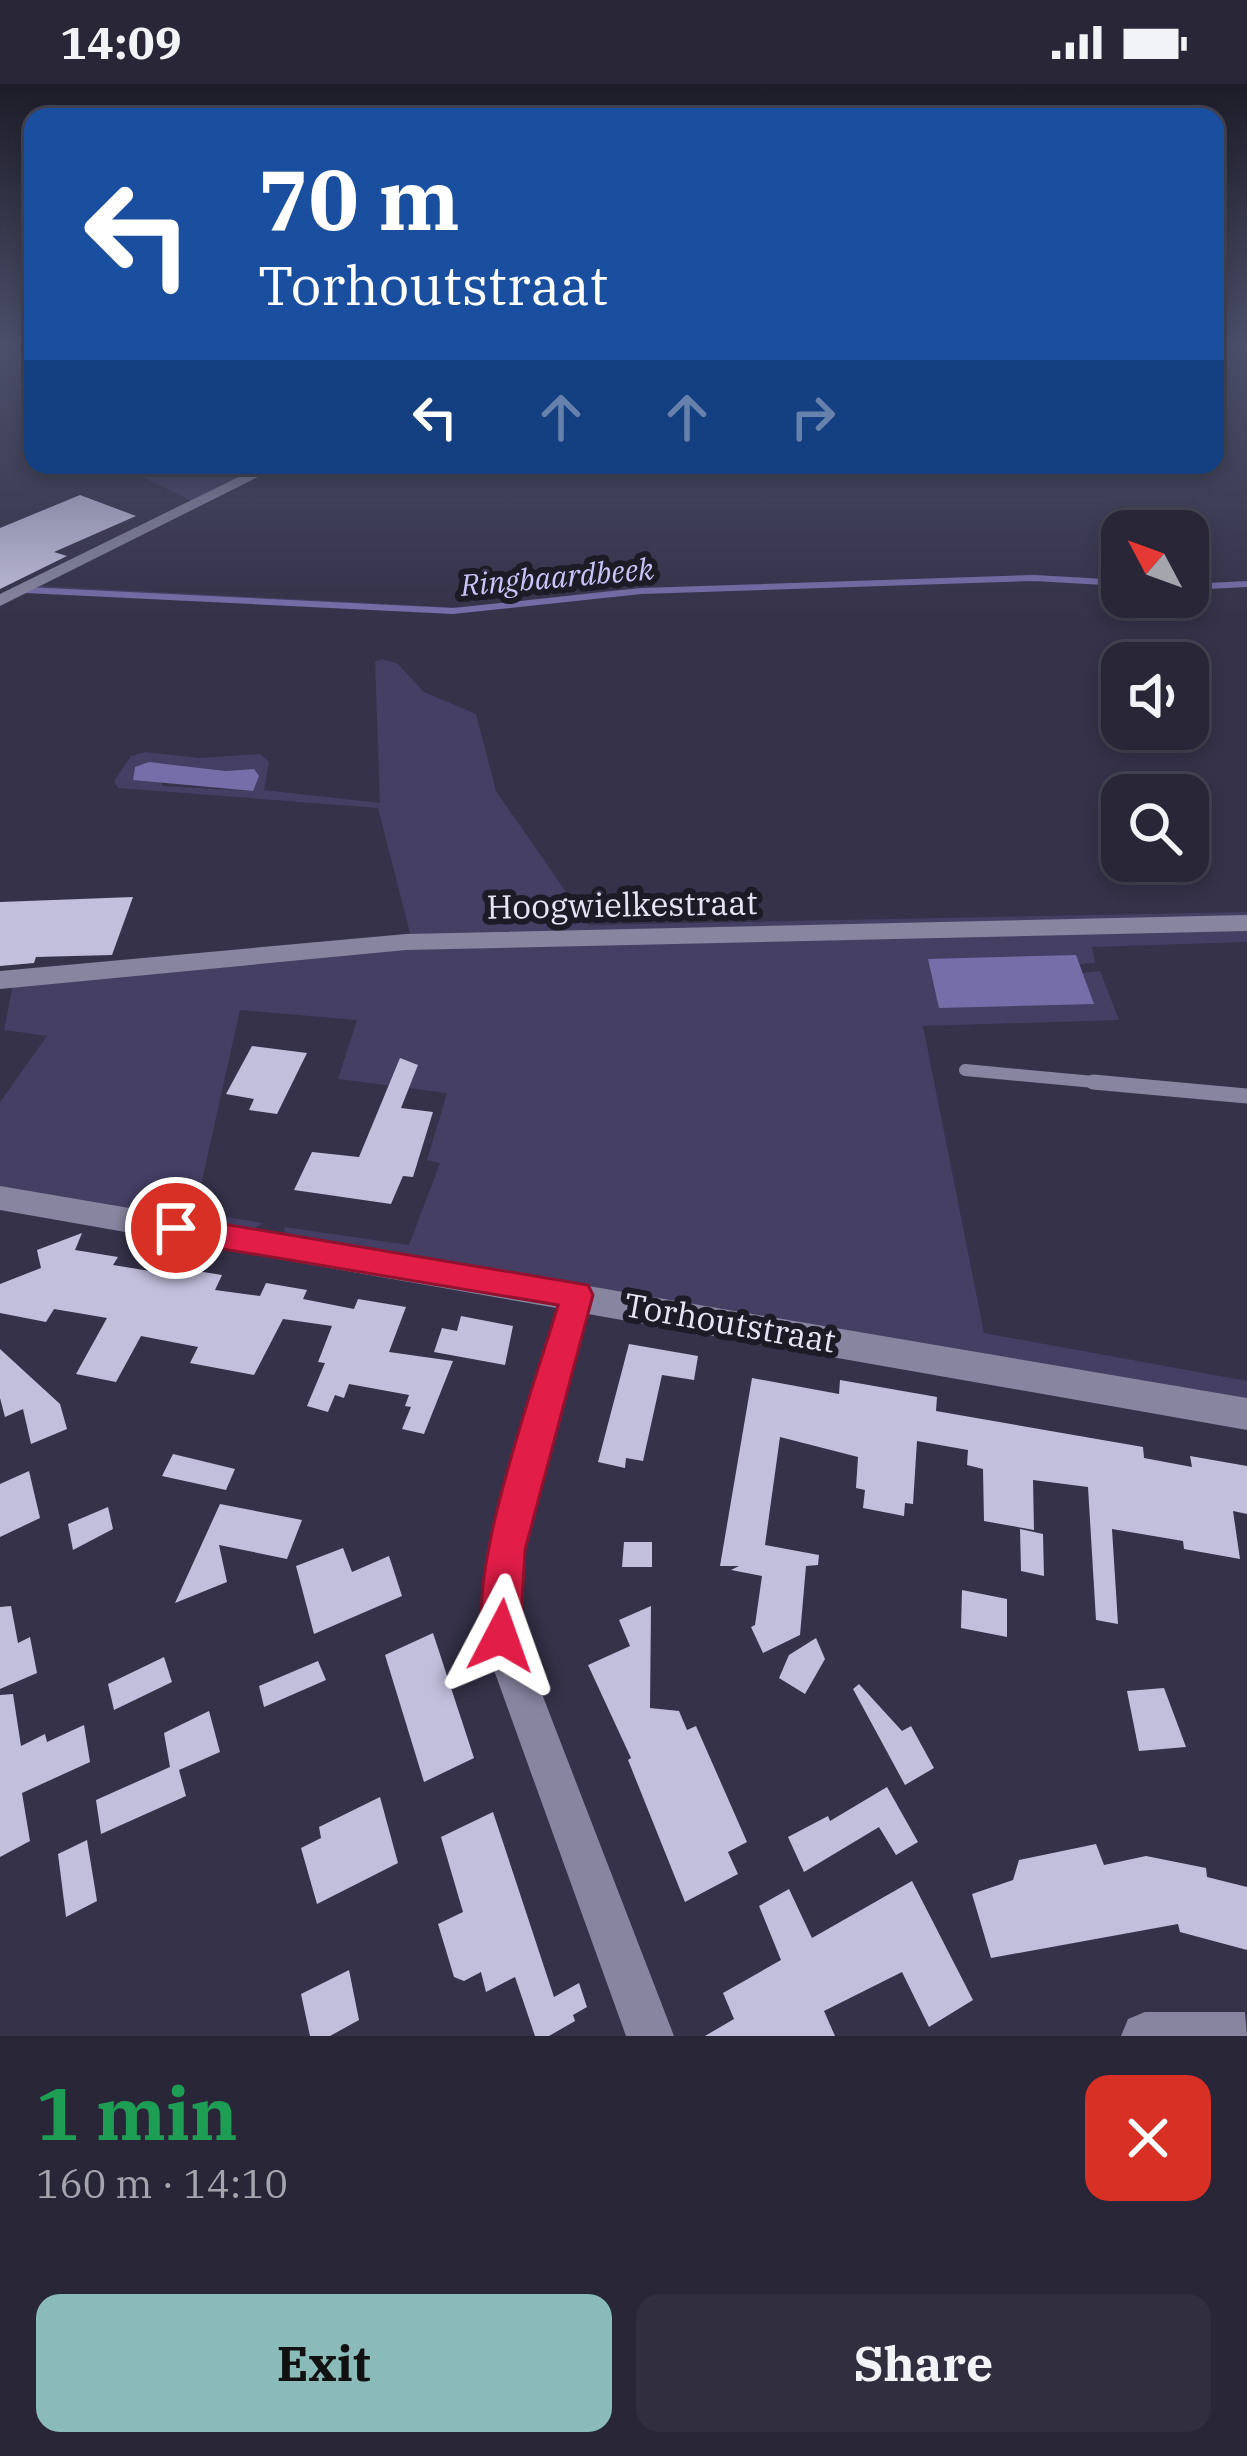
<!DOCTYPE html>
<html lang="en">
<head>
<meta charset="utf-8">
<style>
	body { margin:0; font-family:"IBM Plex Serif",serif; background:#302e3f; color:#f1f3f6; height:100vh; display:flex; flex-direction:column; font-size:45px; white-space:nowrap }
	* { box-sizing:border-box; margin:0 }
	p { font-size:39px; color:#a5a5ad }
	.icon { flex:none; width:66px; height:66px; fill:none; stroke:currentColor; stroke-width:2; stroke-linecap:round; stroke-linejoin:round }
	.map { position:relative; height:1952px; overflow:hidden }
	.drawer { display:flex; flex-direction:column; background:#282637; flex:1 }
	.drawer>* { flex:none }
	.banner { position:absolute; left:24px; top:24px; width:1200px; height:366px; border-radius:24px; box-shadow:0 6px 18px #0003,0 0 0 3px #444352; background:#1a4fa0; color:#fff; overflow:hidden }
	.needle { width:78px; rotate:311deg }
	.buttons { position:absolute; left:1101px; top:426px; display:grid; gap:24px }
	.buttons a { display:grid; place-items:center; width:108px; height:108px; border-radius:24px; background:#282637; box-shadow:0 6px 18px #0003,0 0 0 3px #444352; font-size:60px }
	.pin { position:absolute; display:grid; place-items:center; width:102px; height:102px; color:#fff; margin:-51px; border:6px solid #fff; border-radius:50%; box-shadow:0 3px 12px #0007 }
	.me { position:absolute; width:132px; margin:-66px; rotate:4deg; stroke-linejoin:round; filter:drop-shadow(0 0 9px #0008) }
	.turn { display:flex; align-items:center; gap:42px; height:252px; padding:0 36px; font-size:54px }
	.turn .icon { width:156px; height:156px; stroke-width:2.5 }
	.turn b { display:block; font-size:84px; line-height:102px }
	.lanes { display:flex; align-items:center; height:114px; padding:0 36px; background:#0003; justify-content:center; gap:60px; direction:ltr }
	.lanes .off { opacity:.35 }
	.round { display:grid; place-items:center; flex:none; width:126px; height:126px; border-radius:24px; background:#302e3f }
	.overview { display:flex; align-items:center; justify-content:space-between; height:204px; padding:0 36px }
	h1 { font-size:72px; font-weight:700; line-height:90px; color:#1e9e55 }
	.primary-button { display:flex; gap:24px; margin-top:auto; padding:24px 36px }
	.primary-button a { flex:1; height:138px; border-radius:24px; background:#8bbbb9; color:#111; font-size:48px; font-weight:700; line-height:138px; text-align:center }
	.primary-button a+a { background:#302e3f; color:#f1f3f6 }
	.status { display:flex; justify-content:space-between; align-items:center; height:84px; padding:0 60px; background:#282637; direction:ltr }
	.status svg { height:33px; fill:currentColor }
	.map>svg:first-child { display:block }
	.green { fill:#443f63; fill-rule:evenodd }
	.water { fill:#766ea9 }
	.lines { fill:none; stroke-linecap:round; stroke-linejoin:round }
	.stream { stroke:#766ea9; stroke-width:6 }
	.building { fill:#c2bfdc }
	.service-far1 { stroke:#8785a0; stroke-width:12 }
	.service { stroke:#8785a0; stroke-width:15 }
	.minor { fill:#8785a0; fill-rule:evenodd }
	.route { fill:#e11d48; stroke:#92132f; stroke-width:3 }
	.labels { text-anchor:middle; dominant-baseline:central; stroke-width:12; stroke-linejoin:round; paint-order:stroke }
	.far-water-label { font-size:30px; font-style:italic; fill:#cac5f9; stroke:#1c1b26 }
	.street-label { font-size:33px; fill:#e7e5f5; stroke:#1c1b26 }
</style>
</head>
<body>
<div class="status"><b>14:09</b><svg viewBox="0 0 49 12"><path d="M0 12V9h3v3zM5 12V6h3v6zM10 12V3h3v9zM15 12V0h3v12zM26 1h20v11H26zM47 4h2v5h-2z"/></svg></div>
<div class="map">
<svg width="1247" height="1952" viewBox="0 0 1247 1952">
	<rect width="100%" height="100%" fill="#353249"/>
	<!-- green -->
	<g class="green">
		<path d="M118,381H267L192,417Z"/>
		<path d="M1030,491L1122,496V501L1035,496L649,508L451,529L30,508L0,524L40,502L465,524L616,506Z"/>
		<path d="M382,575L397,579L424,608L476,630L496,707L589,841L1247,828V836L411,853L378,724L118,704L114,697L131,672L145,668L199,674L260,670L269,678L264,706L380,719L375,578ZM160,679L226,687L253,685V707L162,702Z"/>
		<path d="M1247,845V858L1092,863L1095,879L1079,880L1075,872L1093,920L1082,889L1100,887L1119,936L923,942L984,1249L1247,1297V1317L402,1175L404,1169L285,1149L284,1143L409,1161L440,1079L427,1076L447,1009L338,995L357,936L240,926L195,1128L263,1139L253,1146L0,1105V1018L47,952L4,946L13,901L379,865Z"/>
	</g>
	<!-- water -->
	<g class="water">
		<path d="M149,678L226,687L254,685L259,692L253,707L133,696L135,683Z"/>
		<path d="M1076,871L1094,920L939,924L928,875Z"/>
	</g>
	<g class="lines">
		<!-- stream -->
		<g class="stream">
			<path d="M1188,503L1247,500"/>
			<path d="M26,506L453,527L641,507L1034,494L1122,499"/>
		</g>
	</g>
	<!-- building -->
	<g class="building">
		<path d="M80,411L136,432L54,468L67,472L0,505V444Z"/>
		<path d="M133,813L112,871L36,873L34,879L0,882V818Z"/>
		<path d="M252,962L307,969L277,1030L249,1026L254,1015L226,1010Z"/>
		<path d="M400,974L418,981L401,1024L433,1028L413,1093L403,1092L391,1120L294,1106L312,1068L359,1073Z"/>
		<path d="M82,1149L75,1166L118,1173L113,1181L187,1193L191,1186L222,1191L215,1206L260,1212L266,1199L307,1206L303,1215L354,1225L358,1215L406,1223L389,1268L453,1277L424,1350L402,1345L411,1323L405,1322L409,1311L349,1300L344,1314L335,1311L328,1328L307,1322L325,1279L318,1278L332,1242L283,1235L254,1291L190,1279L198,1263L141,1252L116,1298L76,1290L107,1234L54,1225L46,1238L0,1229V1200L41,1184L37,1166Z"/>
		<path d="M461,1232L513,1242L505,1281L434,1268L442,1244L457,1247Z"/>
		<path d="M629,1260L698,1272L694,1296L662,1291L643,1377L626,1374L625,1384L598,1378Z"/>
		<path d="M0,1265L60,1320L67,1345L31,1360L23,1325L5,1333L0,1314Z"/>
		<path d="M752,1294L839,1310L840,1296L937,1313L936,1327L1143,1363L1144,1374L1192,1383L1190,1372L1247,1382V1430L1233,1427L1240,1475L1184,1465L1183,1457L1112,1445L1118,1540L1096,1536L1088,1403L1033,1396L1034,1446L984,1437L983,1385L967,1381L968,1366L917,1357L913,1420L905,1419L904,1432L863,1424L865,1406L856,1404L858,1373L780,1353L765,1461L819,1471L818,1481L806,1482L800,1551L763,1569L751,1543L755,1541L762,1492L731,1486L739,1482H720Z"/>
		<path d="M173,1370L235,1385L226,1406L162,1392Z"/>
		<path d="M29,1387L40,1434L0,1453V1400Z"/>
		<path d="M220,1420L302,1436L287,1475L219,1461L227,1498L175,1519Z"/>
		<path d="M108,1423L113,1445L73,1466L68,1440Z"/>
		<path d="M1020,1445L1043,1450L1044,1492L1021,1487Z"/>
		<path d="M624,1458H652V1483H622Z"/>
		<path d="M343,1464L352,1488L389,1472L402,1512L314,1550L296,1482Z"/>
		<path d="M962,1506L1007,1515V1553L961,1544Z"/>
		<path d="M11,1522L18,1559L30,1553L37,1589L0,1605V1523Z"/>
		<path d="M651,1522L650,1624L679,1627L687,1646L696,1642L747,1758L728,1768L738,1790L685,1818L628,1676L631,1674L588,1581L630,1562L619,1536Z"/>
		<path d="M433,1549L474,1674L424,1698L385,1571Z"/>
		<path d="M816,1554L825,1575L805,1610L779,1594L789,1571Z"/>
		<path d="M164,1573L172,1598L114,1626L108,1600Z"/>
		<path d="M318,1577L326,1596L264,1623L259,1602Z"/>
		<path d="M859,1600L902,1647L911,1642L934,1684L905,1701L853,1605Z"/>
		<path d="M1164,1604L1186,1663L1139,1667L1127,1607Z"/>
		<path d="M13,1610L21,1662L45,1650L47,1658L84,1641L90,1678L22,1709L30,1757L0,1773V1611Z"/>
		<path d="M209,1627L220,1668L179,1686L186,1712L101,1750L96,1716L170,1683L164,1649Z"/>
		<path d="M887,1703L918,1758L896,1771L879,1743L804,1788L788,1753L828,1732L830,1737Z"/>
		<path d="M380,1713L398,1779L317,1820L301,1764L321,1754L319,1743Z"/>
		<path d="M493,1728L554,1913L579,1899L587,1923L573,1931L575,1937L549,1952H535L515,1893L486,1908L481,1888L464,1897L454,1893L438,1840L463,1828L441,1753Z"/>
		<path d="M87,1756L97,1817L66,1833L58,1770Z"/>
		<path d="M1096,1760L1104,1781L1146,1772L1206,1784L1207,1793L1247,1803V1866L1180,1848L1178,1840L991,1874L972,1810L1013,1796L1019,1776Z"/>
		<path d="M912,1797L973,1916L929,1943L902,1888L824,1927L835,1952H705L734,1935L723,1909L781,1876L759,1822L789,1805L812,1854Z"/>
		<path d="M349,1886L359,1936L330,1952H310L301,1910Z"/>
	</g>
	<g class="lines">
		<!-- service-far1 -->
		<path class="service-far1" d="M965,986L1126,1001"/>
		<!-- service -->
		<path class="service" d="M1093,998L1247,1012"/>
		<!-- minor -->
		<g class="minor">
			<path d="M263,381H282L0,522V510Z"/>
			<path d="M1247,831V847L406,866L0,905V887L406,850Z"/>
			<path d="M0,1102L1247,1314V1346L588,1230L525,1467L520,1553L674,1952H626L482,1553L487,1467L557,1224L0,1126Z"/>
			<path d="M1145,1928H1245L1247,1952H1121L1128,1935Z"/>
		</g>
	</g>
	<!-- sky -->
	<linearGradient id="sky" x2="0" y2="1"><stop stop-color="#1d1c28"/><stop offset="0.49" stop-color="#4b4f6a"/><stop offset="1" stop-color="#4b4f6a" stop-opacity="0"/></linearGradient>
	<rect width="1247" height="535" fill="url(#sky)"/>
	<!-- route -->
	<path class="route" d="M176,1132L588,1201L593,1211L525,1466L520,1552L515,1566L501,1572L487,1566C460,1502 537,1294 558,1221L176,1157L165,1153L160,1144L165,1135Z"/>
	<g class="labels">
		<!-- far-water labels -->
		<g class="far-water-label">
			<text transform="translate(557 492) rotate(-5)">Ringbaardbeek</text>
		</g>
		<!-- street labels -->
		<g class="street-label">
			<text transform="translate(622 820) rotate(-1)">Hoogwielkestraat</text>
			<text transform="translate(730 1238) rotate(10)">Torhoutstraat</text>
		</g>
	</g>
</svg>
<div class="buttons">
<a><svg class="needle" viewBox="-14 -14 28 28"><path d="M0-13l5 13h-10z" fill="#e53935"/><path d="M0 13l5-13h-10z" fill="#a5a5ad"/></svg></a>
<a><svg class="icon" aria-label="sound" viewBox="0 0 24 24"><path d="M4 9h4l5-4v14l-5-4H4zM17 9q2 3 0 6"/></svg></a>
<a><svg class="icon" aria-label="search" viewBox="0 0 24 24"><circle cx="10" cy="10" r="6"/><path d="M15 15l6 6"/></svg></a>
</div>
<div class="pin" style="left:176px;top:1144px;background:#d93025"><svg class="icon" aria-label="arrive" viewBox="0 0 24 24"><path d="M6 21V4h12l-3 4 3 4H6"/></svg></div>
<svg class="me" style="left:501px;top:1552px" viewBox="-20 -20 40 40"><path d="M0-17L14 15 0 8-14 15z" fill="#e11d48" stroke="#fff" stroke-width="4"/></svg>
<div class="banner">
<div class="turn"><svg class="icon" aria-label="left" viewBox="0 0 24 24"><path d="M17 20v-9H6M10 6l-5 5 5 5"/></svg><div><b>70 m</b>Torhoutstraat</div></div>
<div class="lanes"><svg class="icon" aria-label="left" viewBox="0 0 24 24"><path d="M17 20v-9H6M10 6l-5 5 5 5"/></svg><svg class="icon off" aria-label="ahead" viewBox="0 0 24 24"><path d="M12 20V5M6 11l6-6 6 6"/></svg><svg class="icon off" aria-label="ahead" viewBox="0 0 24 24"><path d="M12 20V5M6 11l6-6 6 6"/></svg><svg class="icon off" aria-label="right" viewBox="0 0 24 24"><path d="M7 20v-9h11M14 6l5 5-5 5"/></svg></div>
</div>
</div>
<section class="drawer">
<div class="overview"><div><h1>1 min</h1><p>160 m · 14:10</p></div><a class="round" style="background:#d93025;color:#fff"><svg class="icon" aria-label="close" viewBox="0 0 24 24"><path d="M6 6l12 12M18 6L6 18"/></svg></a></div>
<div class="primary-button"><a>Exit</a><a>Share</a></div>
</section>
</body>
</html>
